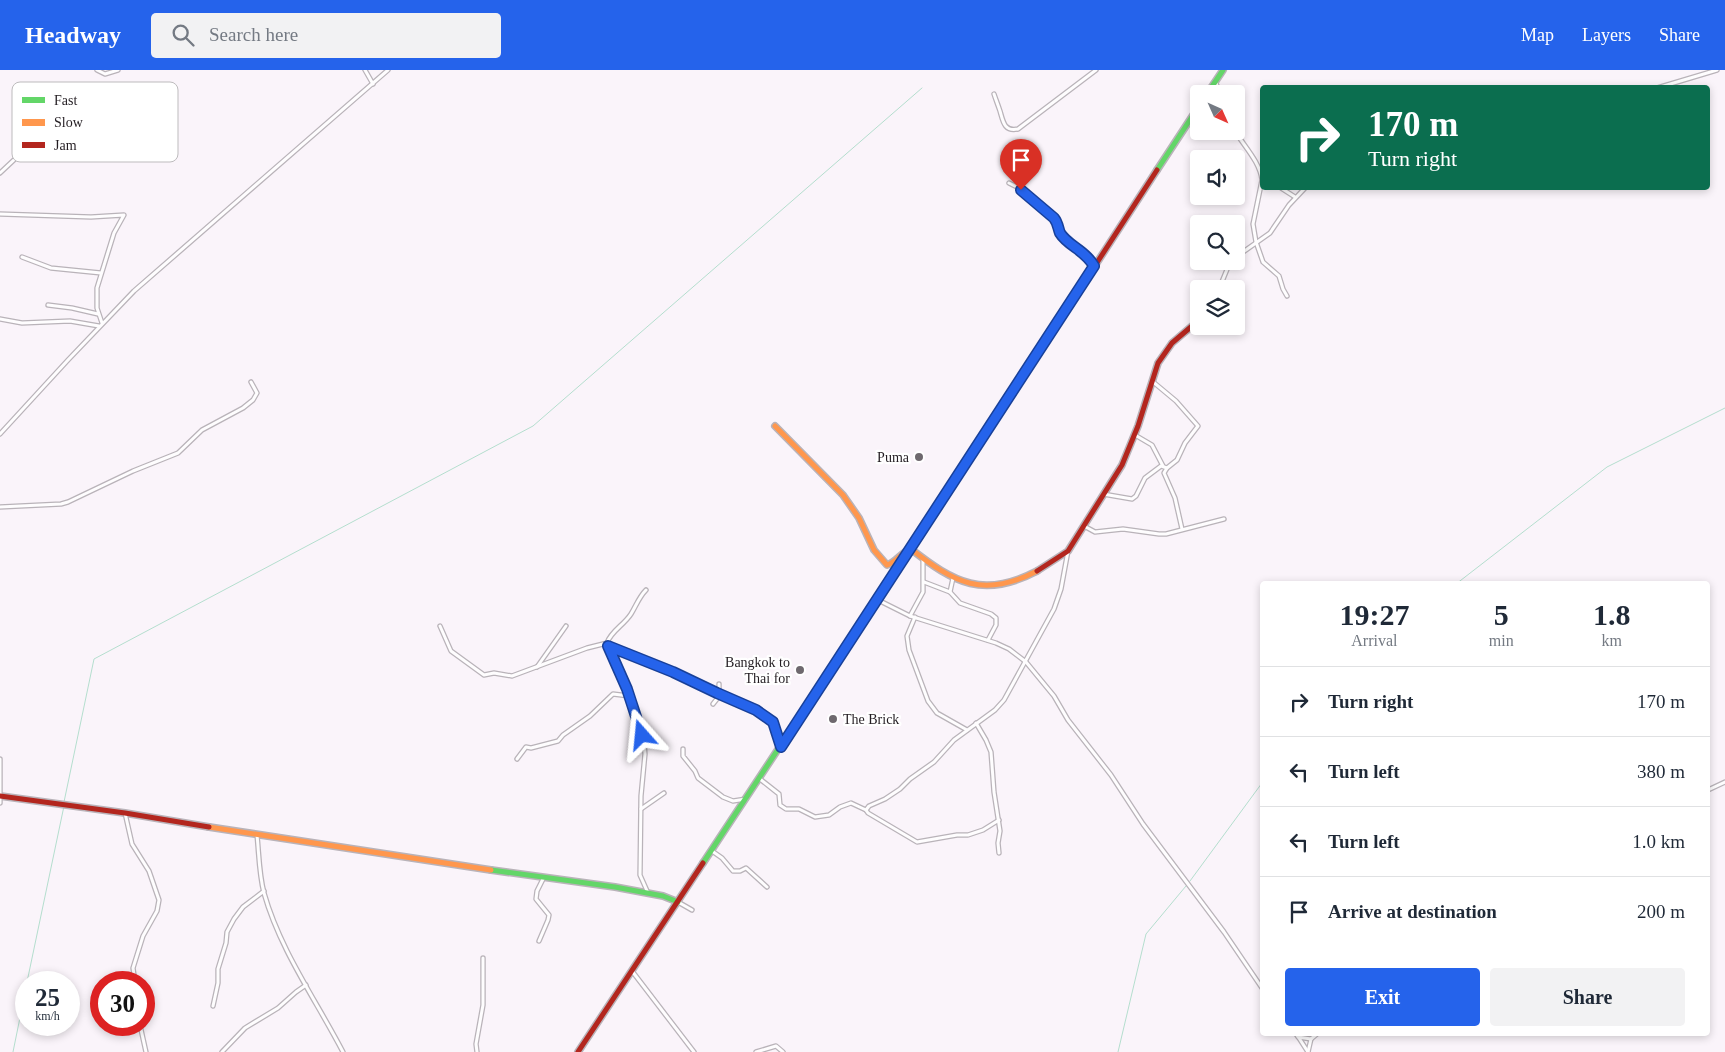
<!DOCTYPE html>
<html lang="en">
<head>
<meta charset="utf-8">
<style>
	body { margin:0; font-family:Georgia,serif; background:#f2f2f3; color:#1f2937; height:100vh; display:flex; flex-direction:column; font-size:19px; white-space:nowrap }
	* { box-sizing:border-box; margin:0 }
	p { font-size:16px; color:#747a83 }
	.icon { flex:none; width:28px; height:28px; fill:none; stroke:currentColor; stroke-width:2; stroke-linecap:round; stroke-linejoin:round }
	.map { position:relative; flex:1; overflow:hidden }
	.details { position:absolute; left:1260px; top:511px; width:450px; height:455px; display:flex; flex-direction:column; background:#fff; border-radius:5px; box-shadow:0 2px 8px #0003 }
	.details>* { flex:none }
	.banner { position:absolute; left:1260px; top:15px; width:450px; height:105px; border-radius:5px; box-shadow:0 2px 8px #0003; background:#0b6e4f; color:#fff; overflow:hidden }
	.needle { width:32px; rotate:135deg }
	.buttons { position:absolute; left:1190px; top:15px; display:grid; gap:10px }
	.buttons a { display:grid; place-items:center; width:55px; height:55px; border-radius:5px; background:#fff; box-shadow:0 2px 8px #0003; font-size:25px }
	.speed { position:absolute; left:15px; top:901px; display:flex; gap:10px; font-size:25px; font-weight:700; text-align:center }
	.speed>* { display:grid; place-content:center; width:65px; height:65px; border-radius:50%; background:#fff; box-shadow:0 2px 8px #0003; line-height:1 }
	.speed small { font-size:12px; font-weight:400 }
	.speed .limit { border:8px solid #d22; background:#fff; color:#111 }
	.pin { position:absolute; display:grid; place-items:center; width:42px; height:42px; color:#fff; margin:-51px -21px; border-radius:50% 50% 50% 0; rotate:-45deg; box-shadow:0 0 5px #0007 }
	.pin .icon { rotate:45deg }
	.me { position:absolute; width:55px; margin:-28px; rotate:342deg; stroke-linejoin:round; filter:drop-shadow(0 0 4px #0008) }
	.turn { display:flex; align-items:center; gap:18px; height:105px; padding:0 25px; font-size:22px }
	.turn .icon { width:65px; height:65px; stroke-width:2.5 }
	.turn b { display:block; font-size:35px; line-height:42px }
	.eta { display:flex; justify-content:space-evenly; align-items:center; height:85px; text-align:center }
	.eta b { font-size:30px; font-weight:700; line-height:35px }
	.action { display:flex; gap:10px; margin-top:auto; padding:10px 25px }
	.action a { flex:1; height:58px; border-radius:5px; background:#2563eb; color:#fff; font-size:20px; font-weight:700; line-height:58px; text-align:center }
	.action a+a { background:#f2f2f3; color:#1f2937 }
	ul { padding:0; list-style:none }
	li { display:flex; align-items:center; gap:15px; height:70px; padding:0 25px; border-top:1px solid #e0e1e3 }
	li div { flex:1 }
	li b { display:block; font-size:19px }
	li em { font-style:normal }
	header { display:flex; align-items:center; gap:30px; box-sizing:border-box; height:70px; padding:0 25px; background:#2563eb; color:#fff }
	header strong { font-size:24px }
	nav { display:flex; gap:28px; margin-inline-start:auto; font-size:18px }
	.search { width:350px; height:45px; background:#f2f2f3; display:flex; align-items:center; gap:12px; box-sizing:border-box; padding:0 18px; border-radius:5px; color:#747a83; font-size:19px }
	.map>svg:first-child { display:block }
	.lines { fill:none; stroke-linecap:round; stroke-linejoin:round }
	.stream { stroke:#b4dece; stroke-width:1 }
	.street-casing { stroke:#b9b3b9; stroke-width:5.5 }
	.fast-casing { stroke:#b9b3b9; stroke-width:8 }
	.slow-casing { stroke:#b9b3b9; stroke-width:8 }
	.jam-casing { stroke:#b9b3b9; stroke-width:8 }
	.street { stroke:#fefdfe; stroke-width:3 }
	.fast { stroke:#63d668; stroke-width:5 }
	.slow { stroke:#ff974d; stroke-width:5 }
	.jam { stroke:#b3261e; stroke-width:5 }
	.route-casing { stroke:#184099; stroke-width:12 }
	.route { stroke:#2563eb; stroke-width:9 }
	.poi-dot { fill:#6e686e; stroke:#fff; stroke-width:2 }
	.labels { text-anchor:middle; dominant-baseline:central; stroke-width:4.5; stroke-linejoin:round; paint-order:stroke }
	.poi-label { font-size:14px; fill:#231d22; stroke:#fff; text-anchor:end }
	.key { fill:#fff; stroke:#bdbbbd; stroke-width:1 }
	.key-label { font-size:14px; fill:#231d22 }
</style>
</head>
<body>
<header>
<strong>Headway</strong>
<div class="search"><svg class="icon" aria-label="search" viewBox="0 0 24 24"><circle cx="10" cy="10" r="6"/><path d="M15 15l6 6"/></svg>Search here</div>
<nav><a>Map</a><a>Layers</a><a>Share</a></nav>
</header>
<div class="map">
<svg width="1725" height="982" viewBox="0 0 1725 982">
	<rect width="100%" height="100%" fill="#faf4fa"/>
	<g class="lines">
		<!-- stream -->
		<g class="stream">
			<path d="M1456,514L1607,397L1725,338"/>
			<path d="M64,732L94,589L533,356L922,18"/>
			<path d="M1190,811L1262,713"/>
			<path d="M27,912L64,736"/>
			<path d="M13,982L26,918"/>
			<path d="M1118,982L1146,864L1186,816"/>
		</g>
		<defs>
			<g id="street">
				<path d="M97,0L105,4L118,0"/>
				<path d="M365,0L373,14"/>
				<path d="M1216,13L1220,24"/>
				<path d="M1657,18L1717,0"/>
				<path d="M994,24C996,30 998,35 1000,41C1003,51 1004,62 1018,59L1096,0"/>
				<path d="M1235,61C1244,76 1260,92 1262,110L1253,154L1256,172L1263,192L1279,206L1283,219L1287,226"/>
				<path d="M0,103L32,73L44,64"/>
				<path d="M1009,113L1021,119L1054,148C1059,154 1058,161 1063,166C1074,177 1087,182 1094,196"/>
				<path d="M1281,118L1295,127"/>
				<path d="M0,144L91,147L124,145L114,163L97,218V238L102,253"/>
				<path d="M22,187L51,198L101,203"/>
				<path d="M1236,187L1270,163L1289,135L1305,118"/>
				<path d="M1219,219L1228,197L1233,191"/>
				<path d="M48,235L72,238L98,244"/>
				<path d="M0,249L22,253L70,251L99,256"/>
				<path d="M1152,311L1176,331L1198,356L1185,373L1177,390L1167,398L1164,403L1175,428L1182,459"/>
				<path d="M0,364L68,290L134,221L388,0"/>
				<path d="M1135,365L1152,375L1163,396"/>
				<path d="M1103,424L1132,429L1136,426L1145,408L1161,396L1167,398"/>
				<path d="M0,437L61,434L68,432L133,401L178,383L202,360L243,338L253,330L257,323L251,312"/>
				<path d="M1084,456L1095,462L1123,459L1159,464H1166L1224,449"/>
				<path d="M953,508L950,522L960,533L991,544L996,548V555L988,570"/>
				<path d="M924,512L950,522"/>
				<path d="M646,520C639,527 636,536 631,544C624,555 611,561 607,573L627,619L644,672L645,684L641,726L640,805L648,823"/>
				<path d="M878,530L910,546L996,573L1009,579L1026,592L1054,626L1068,650L1111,705L1143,754L1224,862L1262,918"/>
				<path d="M910,546L923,522V489"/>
				<path d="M915,547L907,566L909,580L928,631L937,643L967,660"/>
				<path d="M440,556L451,581L484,605L494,603L512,606L587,578L607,573"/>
				<path d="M609,577L673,602L717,623L756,639L773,652L781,676"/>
				<path d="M537,597L566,556"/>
				<path d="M719,624V614"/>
				<path d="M713,634L720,625"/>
				<path d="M976,653L986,670L991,682L994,722L1000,761L998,773L999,783"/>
				<path d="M683,679V686L695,701L698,708L723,727L733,731L746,729"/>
				<path d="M0,689V733"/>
				<path d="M517,689L526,677L531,678L558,671L563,665L590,646L613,624L629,626"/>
				<path d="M760,709L779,724L780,735L786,739H799L815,747L829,745L840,737L851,733L866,740L868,743L917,772L957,765H968L983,760L999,750"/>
				<path d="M1708,720L1725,712"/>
				<path d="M641,739L664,723"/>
				<path d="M866,740L869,736L885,729L900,719L910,709L934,692L954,670L995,640L1004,630L1054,539L1061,519L1068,481"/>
				<path d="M125,743L132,774L149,801L159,830L157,841L143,866L133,898L135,912"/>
				<path d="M257,765C259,784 259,804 264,823C280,880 316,930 343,982"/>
				<path d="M712,781L722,788L733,801H740L746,798L767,817"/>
				<path d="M678,832L692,840"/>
				<path d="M539,871L548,850L549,845L536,829L537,821L544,807"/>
				<path d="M632,901L694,982"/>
				<path d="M213,936L218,913V899L226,873L227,862L234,849L243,837L264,821"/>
				<path d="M140,955L146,982"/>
				<path d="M1296,964L1298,967L1311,969L1317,964"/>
				<path d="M1299,968L1308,982"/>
				<path d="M222,982L245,958L278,938L296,922L306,915"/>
				<path d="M477,982L476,974L483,935V888"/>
				<path d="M756,982L776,976L783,982"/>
				<path d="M1308,982L1311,969"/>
			</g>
			<g id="fast">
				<path d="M1207,24L1223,0"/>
				<path d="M1157,100L1199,36"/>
				<path d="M703,793L982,370"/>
				<path d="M491,800L615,817L663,826L678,832"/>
			</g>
			<g id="slow">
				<path d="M775,356L843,425L859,448L874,480L887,495C897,492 901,482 911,479C954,513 984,529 1037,501"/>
				<path d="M209,757L491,800"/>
			</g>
			<g id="jam">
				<path d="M982,370L1157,100"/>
				<path d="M1037,501L1068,481L1122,395L1138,356L1158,293L1172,273L1199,250"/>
				<path d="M0,726L125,743L209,757"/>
				<path d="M578,982L703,793"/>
			</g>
		</defs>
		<!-- street casing -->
		<use href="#street" class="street-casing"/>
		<!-- fast casing -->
		<use href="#fast" class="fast-casing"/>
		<!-- slow casing -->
		<use href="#slow" class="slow-casing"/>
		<!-- jam casing -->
		<use href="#jam" class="jam-casing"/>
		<!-- street -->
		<use href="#street" class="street"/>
		<!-- fast -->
		<use href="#fast" class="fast"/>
		<!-- slow -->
		<use href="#slow" class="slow"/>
		<!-- jam -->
		<use href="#jam" class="jam"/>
	</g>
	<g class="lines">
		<defs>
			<path id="route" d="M642,665L627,619L608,576L673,602L717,623L756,640L773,652L781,677L1094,196C1085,180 1068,176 1060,163C1058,158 1058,153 1054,148L1021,120"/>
		</defs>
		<!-- route casing -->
		<use href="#route" class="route-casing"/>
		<!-- route -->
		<use href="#route" class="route"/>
	</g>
	<!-- markers -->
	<g class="poi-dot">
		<circle cx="919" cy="387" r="5"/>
		<circle cx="800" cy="600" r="5"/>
		<circle cx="833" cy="649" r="5"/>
	</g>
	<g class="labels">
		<!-- poi labels -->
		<g class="poi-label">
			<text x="909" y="387">Puma</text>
			<text x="790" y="592">Bangkok to<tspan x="790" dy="16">Thai for</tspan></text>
			<text x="843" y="649" text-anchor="start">The Brick</text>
		</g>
	</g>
	<!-- legend -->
	<rect x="12" y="12" width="166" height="80" rx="8" class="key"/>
	<rect x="22" y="27" width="23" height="6" fill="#63d668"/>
	<rect x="22" y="49" width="23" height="7" fill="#ff974d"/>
	<rect x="22" y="72" width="23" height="6" fill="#b3261e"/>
	<g class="key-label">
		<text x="54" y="35">Fast</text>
		<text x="54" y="57">Slow</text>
		<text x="54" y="80">Jam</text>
	</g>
</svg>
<div class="buttons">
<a><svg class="needle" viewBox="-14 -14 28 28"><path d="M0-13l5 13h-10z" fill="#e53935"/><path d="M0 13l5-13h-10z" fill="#747a83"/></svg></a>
<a><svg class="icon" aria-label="sound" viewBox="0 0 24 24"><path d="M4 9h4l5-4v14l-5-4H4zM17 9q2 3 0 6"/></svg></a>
<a><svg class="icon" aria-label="search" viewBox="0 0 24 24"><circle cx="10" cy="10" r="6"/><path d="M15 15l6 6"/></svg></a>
<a><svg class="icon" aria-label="layers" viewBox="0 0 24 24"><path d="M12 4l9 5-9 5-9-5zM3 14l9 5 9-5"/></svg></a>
</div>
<div class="speed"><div>25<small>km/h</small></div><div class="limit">30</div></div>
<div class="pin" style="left:1021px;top:120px;background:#d93025"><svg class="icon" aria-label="arrive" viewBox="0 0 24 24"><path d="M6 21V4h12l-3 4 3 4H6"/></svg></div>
<svg class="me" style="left:642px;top:665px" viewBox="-20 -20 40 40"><path d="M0-17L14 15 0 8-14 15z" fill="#2563eb" stroke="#fff" stroke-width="4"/></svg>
<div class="banner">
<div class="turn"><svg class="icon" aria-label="right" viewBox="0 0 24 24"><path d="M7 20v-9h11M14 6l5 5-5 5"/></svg><div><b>170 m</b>Turn right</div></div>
</div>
<section class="details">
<div class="eta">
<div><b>19:27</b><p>Arrival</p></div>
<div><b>5</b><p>min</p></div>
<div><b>1.8</b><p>km</p></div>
</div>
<ul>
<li><svg class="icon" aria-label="right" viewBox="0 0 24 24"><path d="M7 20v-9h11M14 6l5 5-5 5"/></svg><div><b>Turn right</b></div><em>170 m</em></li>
<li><svg class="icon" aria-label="left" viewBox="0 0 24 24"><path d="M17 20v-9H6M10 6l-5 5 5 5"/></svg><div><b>Turn left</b></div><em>380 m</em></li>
<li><svg class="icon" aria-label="left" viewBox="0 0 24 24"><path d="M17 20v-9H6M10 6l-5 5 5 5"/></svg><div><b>Turn left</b></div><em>1.0 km</em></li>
<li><svg class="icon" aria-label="arrive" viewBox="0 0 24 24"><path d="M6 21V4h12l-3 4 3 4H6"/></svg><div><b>Arrive at destination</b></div><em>200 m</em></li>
</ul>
<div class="action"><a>Exit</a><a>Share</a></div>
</section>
</div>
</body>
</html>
